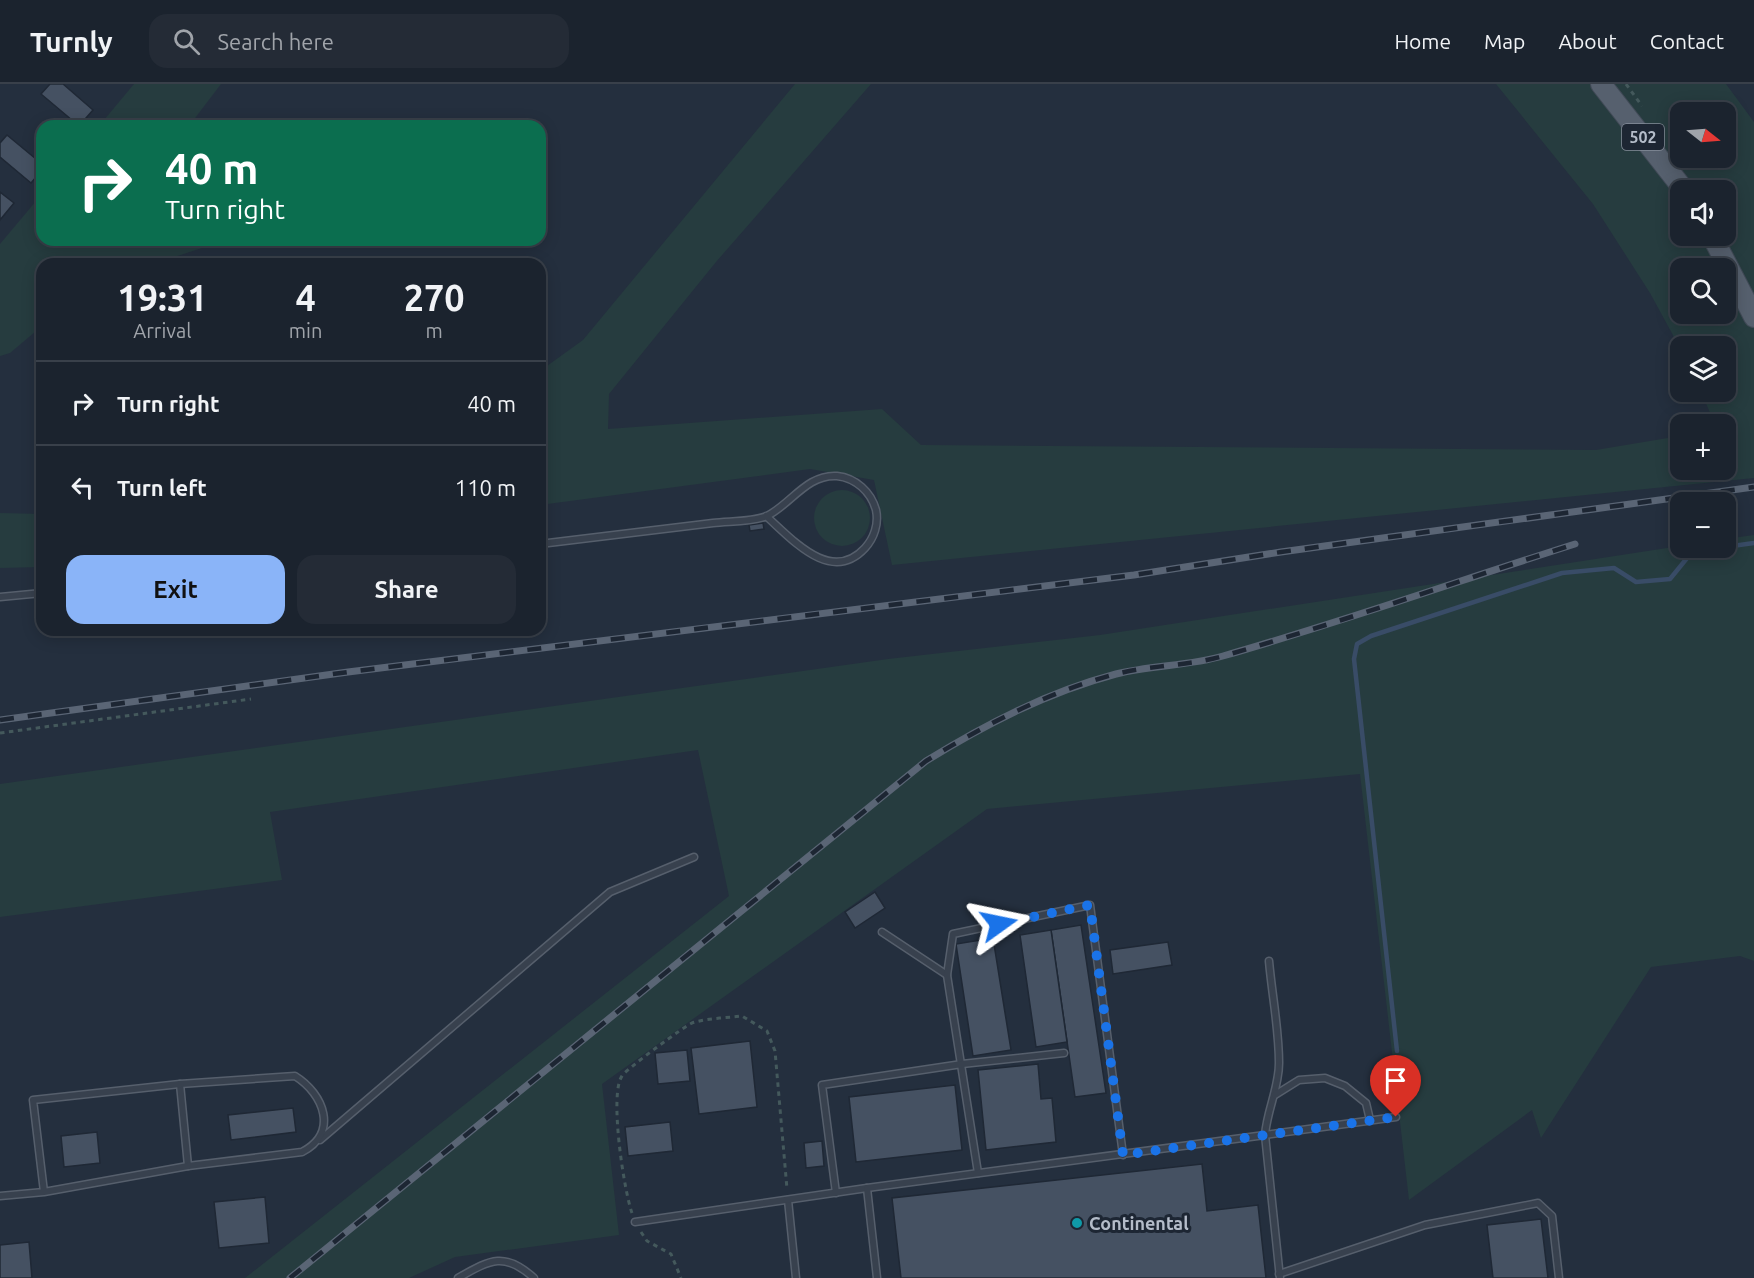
<!DOCTYPE html>
<html lang="en">
<head>
<meta charset="utf-8">
<style>
	body { margin:0; font-family:Ubuntu,sans-serif; background:#242b36; color:#f1f3f6; height:100vh; display:flex; flex-direction:column; font-size:22px; white-space:nowrap }
	* { box-sizing:border-box; margin:0 }
	p { font-size:20px; color:#a0a4aa }
	.icon { flex:none; width:33px; height:33px; fill:none; stroke:currentColor; stroke-width:2; stroke-linecap:round; stroke-linejoin:round }
	.map { position:relative; flex:1; overflow:hidden }
	.sheet { position:absolute; left:36px; top:174px; width:510px; height:378px; display:flex; flex-direction:column; background:#1b232e; border-radius:18px; box-shadow:0 3px 15px #0003,0 0 0 2px #39404a }
	.sheet>* { flex:none }
	.hud { position:absolute; left:36px; top:36px; width:510px; height:126px; border-radius:18px; box-shadow:0 3px 15px #0003,0 0 0 2px #39404a; background:#0b6e4f; color:#fff; overflow:hidden }
	.needle { width:39px; rotate:107deg }
	.tools { position:absolute; left:1670px; top:18px; display:grid; gap:12px }
	.tools a { display:grid; place-items:center; width:66px; height:66px; border-radius:12px; background:#1b232e; box-shadow:0 3px 15px #0003,0 0 0 2px #39404a; font-size:30px }
	.pin { position:absolute; display:grid; place-items:center; width:51px; height:51px; color:#fff; margin:-62px -26px; border-radius:50% 50% 50% 0; rotate:-45deg; box-shadow:0 0 6px #0007 }
	.pin .icon { rotate:45deg }
	.me { position:absolute; width:66px; margin:-33px; rotate:78deg; stroke-linejoin:round; filter:drop-shadow(0 0 4px #0008) }
	.turn { display:flex; align-items:center; gap:21px; height:126px; padding:0 30px; font-size:27px }
	.turn .icon { width:78px; height:78px; stroke-width:2.5 }
	.turn b { display:block; font-size:42px; line-height:51px }
	.eta { display:flex; justify-content:space-evenly; align-items:center; height:102px; text-align:center }
	.eta b { font-size:36px; font-weight:700; line-height:42px }
	.button { display:flex; gap:12px; margin-top:auto; padding:12px 30px }
	.button a { flex:1; height:69px; border-radius:18px; background:#8ab4f8; color:#111; font-size:24px; font-weight:700; line-height:69px; text-align:center }
	.button a+a { background:#242b36; color:#f1f3f6 }
	ul { padding:0; list-style:none }
	li { display:flex; align-items:center; gap:18px; height:84px; padding:0 30px; border-top:2px solid #39404a }
	li div { flex:1 }
	li b { display:block; font-size:22px }
	li em { font-style:normal }
	header { display:flex; align-items:center; gap:36px; box-sizing:border-box; height:84px; padding:0 30px; background:#1b232e; border-bottom:2px solid #39404a }
	header strong { font-size:28px }
	nav { display:flex; gap:33px; margin-inline-start:auto; font-size:21px }
	.search { width:420px; height:54px; background:#242b36; display:flex; align-items:center; gap:15px; box-sizing:border-box; padding:0 21px; border-radius:18px; color:#a0a4aa; font-size:22px }
	.map>svg:first-child { display:block }
	.green { fill:#263c3f; fill-rule:evenodd }
	.lines { fill:none; stroke-linecap:round; stroke-linejoin:round }
	.stream { stroke:#394c67; stroke-width:4.5 }
	.building { fill:#455162; stroke:#1f2835; stroke-width:1.5 }
	.service-casing { stroke:#565f6c; stroke-width:9 }
	.primary-casing { stroke:#414a57; stroke-width:22 }
	.path { stroke:#44595c; stroke-width:3; stroke-dasharray:4.5 4.5; stroke-linecap:butt }
	.service { stroke:#38414e; stroke-width:6 }
	.primary { stroke:#56606e; stroke-width:20 }
	.rail-casing { stroke:#5a6575; stroke-width:7 }
	.rail { stroke:#1d2633; stroke-width:4.5; stroke-dasharray:14; stroke-linecap:butt }
	.route { stroke:#1a73e8; stroke-width:10; stroke-dasharray:0 18 }
	.culture-dot { fill:#0f9aa8; stroke:#1d2633; stroke-width:2 }
	.labels { text-anchor:middle; dominant-baseline:central; stroke-width:6; stroke-linejoin:round; paint-order:stroke }
	.shield { fill:#1d2633; stroke:#878f9c; stroke-width:1.5 }
	.shield-label { font-size:16px; font-weight:bold; fill:#b4bcc9 }
	.poi-label { font-size:18px; font-weight:bold; fill:#b4bcc9; stroke:#1d2633; text-anchor:start }
</style>
</head>
<body>
<header>
<strong>Turnly</strong>
<div class="search"><svg class="icon" aria-label="search" viewBox="0 0 24 24"><circle cx="10" cy="10" r="6"/><path d="M15 15l6 6"/></svg>Search here</div>
<nav><a>Home</a><a>Map</a><a>About</a><a>Contact</a></nav>
</header>
<div class="map">
<svg width="1754" height="1194" viewBox="0 0 1754 1194">
	<rect width="100%" height="100%" fill="#242f3e"/>
	<!-- green -->
	<g class="green">
		<path d="M134,0H221L189,42H99Z"/>
		<path d="M795,0H871L716,178L609,310L608,345L882,325L921,361L1596,366L1680,352V386H1725V340H1715L1701,308H1725V262L1680,264L1650,209L1593,120L1496,0H1726L1754,38V394L892,481L874,396L810,385L540,421V287L583,256ZM1680,28H1725V74H1680ZM1680,106H1725V152H1680ZM1680,184H1725V230H1680Z"/>
		<path d="M42,110V156H208L205,163L153,180H42V242L10,269L0,272V160Z"/>
		<circle cx="842" cy="434" r="28"/>
		<path d="M0,429L42,430V483L0,484Z"/>
		<path d="M1754,451V877L1740,872L1651,883L1541,1054L1532,1026L1409,1116L1360,690L987,725L602,1000L619,1151L455,1173L409,1194H245L729,812L698,666L270,728L282,796L0,833V700L888,575L1100,551L1680,462L1725,464V455Z"/>
	</g>
	<g class="lines">
		<!-- stream -->
		<g class="stream">
			<path d="M1725,463L1754,459"/>
			<path d="M1397,967L1354,575L1357,560L1371,552L1562,489L1614,484L1636,498L1670,495L1692,468L1722,464"/>
		</g>
	</g>
	<!-- building -->
	<g class="building">
		<path d="M50,0H63L93,26L79,42L41,10Z"/>
		<path d="M7,51L42,80V86L31,99L0,73V59Z"/>
		<path d="M0,108L14,119L0,136Z"/>
		<path d="M763,439L764,445L750,447L749,441Z"/>
		<path d="M875,808L885,824L855,844L845,828Z"/>
		<path d="M1081,841L1106,1009L1075,1013L1051,846Z"/>
		<path d="M1051,846L1067,958L1036,963L1020,851Z"/>
		<path d="M993,854L1011,966L973,972L956,860Z"/>
		<path d="M1168,858L1172,881L1113,890L1110,866Z"/>
		<path d="M750,957L757,1023L699,1030L691,964Z"/>
		<path d="M687,966L690,997L658,1000L655,969Z"/>
		<path d="M1038,980L1041,1015L1052,1014L1056,1058L986,1066L978,986Z"/>
		<path d="M955,1001L962,1066L856,1078L849,1013Z"/>
		<path d="M293,1024L296,1048L231,1056L228,1031Z"/>
		<path d="M670,1038L673,1067L628,1072L625,1043Z"/>
		<path d="M97,1048L100,1079L64,1083L61,1052Z"/>
		<path d="M822,1057L824,1082L806,1084L804,1059Z"/>
		<path d="M1202,1080L1207,1127L1258,1121L1266,1194H901L892,1114Z"/>
		<path d="M265,1113L269,1159L219,1164L214,1118Z"/>
		<path d="M1541,1135L1548,1194H1493L1487,1141Z"/>
		<path d="M29,1158L32,1194H0V1161Z"/>
	</g>
	<g class="lines">
		<defs>
			<g id="service">
				<path d="M540,460C598,453 655,446 713,439C728,437 753,438 767,432C791,420 807,390 837,392C856,394 871,408 876,426C879,440 874,454 865,464C831,501 792,455 766,432"/>
				<path d="M0,513L42,509"/>
				<path d="M882,848L947,891"/>
				<path d="M1269,877C1272,911 1279,945 1279,979C1279,1004 1267,1026 1265,1051L1396,1033"/>
				<path d="M180,1000L188,1082"/>
				<path d="M1275,1011L1299,996L1325,994L1345,1002L1366,1019L1370,1036"/>
				<path d="M320,1056L610,808L694,773"/>
				<path d="M978,1089L947,891L953,850L1090,821L1123,1071"/>
				<path d="M836,1109L822,1001L962,980L1064,969"/>
				<path d="M0,1112L44,1108L188,1082L302,1068C339,1049 324,1010 295,992L180,1000L33,1016L44,1108"/>
				<path d="M788,1116L796,1194"/>
				<path d="M635,1138L867,1104"/>
				<path d="M1279,1190L1425,1141L1538,1119L1552,1132L1559,1194"/>
				<path d="M458,1194C490,1176 504,1167 534,1194"/>
				<path d="M877,1194L867,1104L1265,1051L1280,1194"/>
			</g>
			<g id="primary">
				<path d="M1601,0L1684,106"/>
				<path d="M1712,152L1754,233"/>
			</g>
		</defs>
		<!-- service casing -->
		<use href="#service" class="service-casing"/>
		<!-- primary casing -->
		<use href="#primary" class="primary-casing"/>
		<!-- path -->
		<g class="path">
			<path d="M1626,0L1642,22"/>
			<path d="M0,649L251,615"/>
			<path d="M632,1129C624,1107 609,1010 622,992C625,986 686,941 692,939C707,934 726,934 742,932L767,947L775,967L787,1105"/>
			<path d="M641,1148L647,1157L671,1170L681,1194"/>
		</g>
		<!-- service -->
		<use href="#service" class="service"/>
		<!-- primary -->
		<use href="#primary" class="primary"/>
		<defs>
			<g id="rail">
				<path d="M0,636L348,588L1134,491L1281,468L1754,403"/>
				<path d="M290,1194L926,677C986,640 1048,608 1116,590C1151,581 1189,582 1223,572C1342,538 1458,497 1575,460"/>
			</g>
		</defs>
		<!-- rail casing -->
		<use href="#rail" class="rail-casing"/>
		<!-- rail -->
		<use href="#rail" class="rail"/>
	</g>
	<g class="lines">
		<!-- route -->
		<path class="route" d="M999,840L1090,821L1123,1071L1396,1033"/>
	</g>
	<!-- markers -->
	<circle class="culture-dot" cx="1077" cy="1139" r="6"/>
	<g class="labels">
		<!-- shield labels -->
		<rect class="shield" x="1622" y="40" width="42" height="26" rx="4.5"/>
		<g class="shield-label">
			<text x="1643" y="53">502</text>
		</g>
		<!-- poi labels -->
		<g class="poi-label">
			<text x="1089" y="1139">Continental</text>
		</g>
	</g>
</svg>
<div class="tools">
<a><svg class="needle" viewBox="-14 -14 28 28"><path d="M0-13l5 13h-10z" fill="#e53935"/><path d="M0 13l5-13h-10z" fill="#a0a4aa"/></svg></a>
<a><svg class="icon" aria-label="sound" viewBox="0 0 24 24"><path d="M4 9h4l5-4v14l-5-4H4zM17 9q2 3 0 6"/></svg></a>
<a><svg class="icon" aria-label="search" viewBox="0 0 24 24"><circle cx="10" cy="10" r="6"/><path d="M15 15l6 6"/></svg></a>
<a><svg class="icon" aria-label="layers" viewBox="0 0 24 24"><path d="M12 4l9 5-9 5-9-5zM3 14l9 5 9-5"/></svg></a>
<a>+</a>
<a>−</a>
</div>
<div class="pin" style="left:1396px;top:1033px;background:#d93025"><svg class="icon" aria-label="arrive" viewBox="0 0 24 24"><path d="M6 21V4h12l-3 4 3 4H6"/></svg></div>
<svg class="me" style="left:999px;top:840px" viewBox="-20 -20 40 40"><path d="M0-17L14 15 0 8-14 15z" fill="#1a73e8" stroke="#fff" stroke-width="4"/></svg>
<div class="hud">
<div class="turn"><svg class="icon" aria-label="right" viewBox="0 0 24 24"><path d="M7 20v-9h11M14 6l5 5-5 5"/></svg><div><b>40 m</b>Turn right</div></div>
</div>
<section class="sheet">
<div class="eta">
<div><b>19:31</b><p>Arrival</p></div>
<div><b>4</b><p>min</p></div>
<div><b>270</b><p>m</p></div>
</div>
<ul>
<li><svg class="icon" aria-label="right" viewBox="0 0 24 24"><path d="M7 20v-9h11M14 6l5 5-5 5"/></svg><div><b>Turn right</b></div><em>40 m</em></li>
<li><svg class="icon" aria-label="left" viewBox="0 0 24 24"><path d="M17 20v-9H6M10 6l-5 5 5 5"/></svg><div><b>Turn left</b></div><em>110 m</em></li>
</ul>
<div class="button"><a>Exit</a><a>Share</a></div>
</section>
</div>
</body>
</html>
